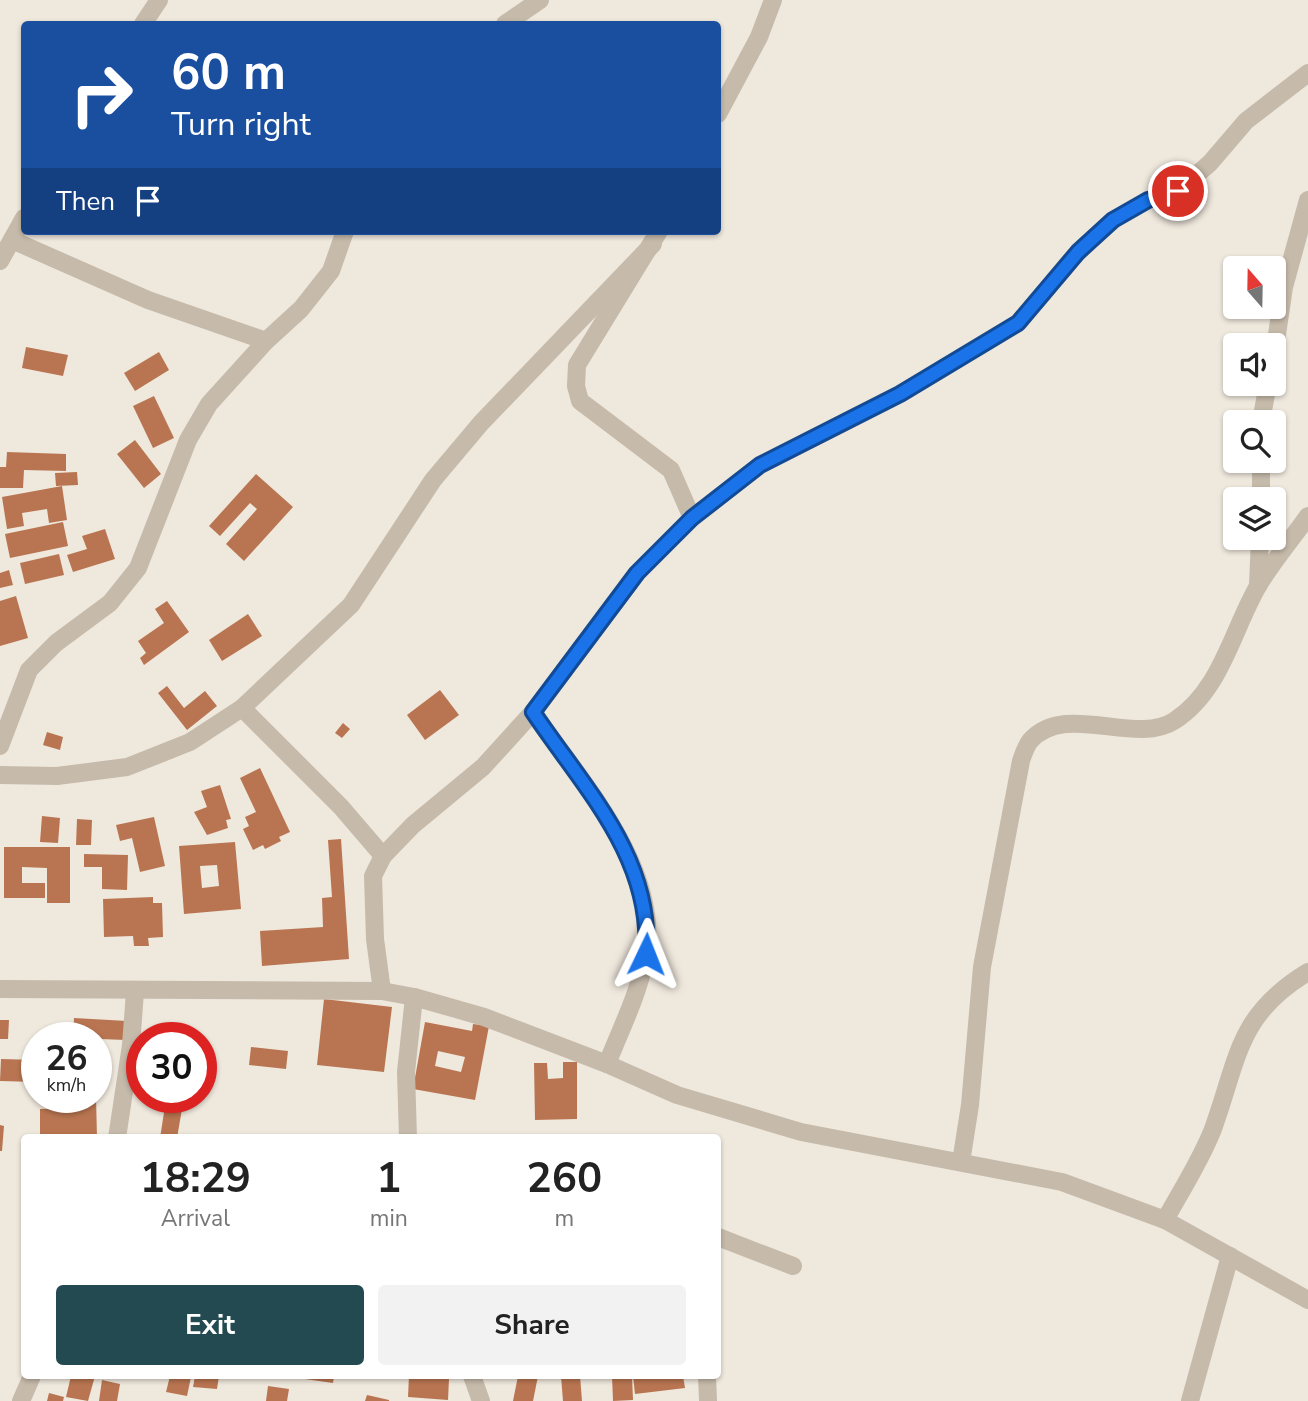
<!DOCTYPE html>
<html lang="en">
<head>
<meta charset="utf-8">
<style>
	body { margin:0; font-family:"Nunito Sans",sans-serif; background:#f2f2f2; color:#222; height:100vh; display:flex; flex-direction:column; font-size:26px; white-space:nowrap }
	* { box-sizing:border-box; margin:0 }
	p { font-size:23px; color:#767676 }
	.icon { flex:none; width:38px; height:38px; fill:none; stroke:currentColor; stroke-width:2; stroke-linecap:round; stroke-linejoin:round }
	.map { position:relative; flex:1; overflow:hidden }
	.panel { position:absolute; left:21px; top:1134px; width:700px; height:245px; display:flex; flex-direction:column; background:#fff; border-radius:7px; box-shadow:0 2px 5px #0004 }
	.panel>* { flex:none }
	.top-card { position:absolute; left:21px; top:21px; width:700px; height:214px; border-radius:7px; box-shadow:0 2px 5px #0004; background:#1a4fa0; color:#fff; overflow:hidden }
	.needle { width:46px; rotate:340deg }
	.tools { position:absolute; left:1223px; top:256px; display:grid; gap:14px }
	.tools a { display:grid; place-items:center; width:63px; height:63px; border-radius:7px; background:#fff; box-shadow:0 2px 5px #0004; font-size:35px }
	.speed { position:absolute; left:21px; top:1022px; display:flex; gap:14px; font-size:35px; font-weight:700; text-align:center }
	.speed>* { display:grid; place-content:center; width:91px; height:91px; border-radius:50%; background:#fff; box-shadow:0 2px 5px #0004; line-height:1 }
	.speed small { font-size:18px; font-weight:400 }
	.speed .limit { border:10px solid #d22; background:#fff; color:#111 }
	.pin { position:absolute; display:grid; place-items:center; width:60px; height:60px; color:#fff; margin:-30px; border:4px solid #fff; border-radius:50%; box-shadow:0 2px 7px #0007 }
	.me { position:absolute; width:77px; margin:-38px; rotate:2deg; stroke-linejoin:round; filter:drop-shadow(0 0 5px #0008) }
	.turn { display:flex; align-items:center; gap:24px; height:147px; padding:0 35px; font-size:32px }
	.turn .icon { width:91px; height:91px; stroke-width:2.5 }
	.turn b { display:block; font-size:49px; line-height:60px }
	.then { display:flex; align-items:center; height:66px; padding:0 35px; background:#0003; gap:14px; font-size:26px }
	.eta { display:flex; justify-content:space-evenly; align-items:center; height:119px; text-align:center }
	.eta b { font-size:42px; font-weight:700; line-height:49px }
	.button { display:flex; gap:14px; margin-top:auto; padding:14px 35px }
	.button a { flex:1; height:80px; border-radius:7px; background:#234a51; color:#fff; font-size:28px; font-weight:700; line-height:80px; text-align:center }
	.button a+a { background:#f2f2f2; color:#222 }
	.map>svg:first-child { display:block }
	.building { fill:#b97551; fill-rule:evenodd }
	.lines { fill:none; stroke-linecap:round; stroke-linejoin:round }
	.minor { stroke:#c6baaa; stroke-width:18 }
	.route-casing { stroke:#114b97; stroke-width:18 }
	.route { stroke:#1a73e8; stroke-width:12 }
</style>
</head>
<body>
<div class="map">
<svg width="1308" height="1401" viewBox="0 0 1308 1401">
	<rect width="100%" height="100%" fill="#efe8dd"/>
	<!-- building -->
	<g class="building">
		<path d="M26,347L68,355L63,376L22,368Z"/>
		<path d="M159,352L169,370L135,391L124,373Z"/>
		<path d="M154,396L174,438L153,448L133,406Z"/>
		<path d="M135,440L161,474L144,488L117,454Z"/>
		<path d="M7,452L66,454V471L24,470L23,488H0V467H6Z"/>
		<path d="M77,472L78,485L56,486L55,473Z"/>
		<path d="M256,474L293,507L244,561L226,544L257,509L250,503L220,536L209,526Z"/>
		<path d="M62,486L67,520L49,523L47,509L22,513L24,526L7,529L2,497Z"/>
		<path d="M63,522L68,546L10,558L5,534Z"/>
		<path d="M105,529L115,559L73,572L67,555L87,549L82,536Z"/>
		<path d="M59,554L64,575L25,584L20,563Z"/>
		<path d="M9,570L13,585L0,588V573Z"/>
		<path d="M16,596L28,638L0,646V601Z"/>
		<path d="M167,601L189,632L144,665L140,658L146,653L138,641L164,623L155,609Z"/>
		<path d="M248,614L262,636L222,661L209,640Z"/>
		<path d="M167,686L184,708L205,691L217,706L187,730L158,693Z"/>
		<path d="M440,690L459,715L425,740L407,715Z"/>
		<path d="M343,723L350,729L342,738L335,733Z"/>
		<path d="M47,732L63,737L60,750L43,745Z"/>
		<path d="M260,768L290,832L279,837L281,841L265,849L263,845L253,850L243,829L249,826L245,817L256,812L240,778Z"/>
		<path d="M220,785L231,819L226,820L228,828L207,835L194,812L207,807L201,791Z"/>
		<path d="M42,816L60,818L58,843L40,842Z"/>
		<path d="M154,817L165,866L140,872L132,838L120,841L116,825Z"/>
		<path d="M77,819L92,820L91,845H76Z"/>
		<path d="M341,839L349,959L262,966L260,931L323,927L322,898L332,897L328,840Z"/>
		<path d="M235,842L241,909L184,914L179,846ZM217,865L219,886L202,888L200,866Z"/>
		<path d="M4,847H70V903H47V868L22,867V883H45V898H4Z"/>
		<path d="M84,854L128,855L127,890L102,889V867H84Z"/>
		<path d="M153,897V903H162L163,937L148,938L149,946H134L133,936L104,937L103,899Z"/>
		<path d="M324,999L392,1007L384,1072L317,1065Z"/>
		<path d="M74,1018L127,1021L126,1040L73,1038Z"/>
		<path d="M0,1020H9L8,1039H0Z"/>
		<path d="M425,1022L472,1031L473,1024L489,1026L475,1100L413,1089ZM438,1051L465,1057L461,1072L435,1066Z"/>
		<path d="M251,1047L288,1051L286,1069L249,1065Z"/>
		<path d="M1,1059L37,1060V1082L0,1081Z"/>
		<path d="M563,1062H577V1119L535,1120L534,1063H547L548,1079L563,1078Z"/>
		<path d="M77,1097H96L97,1138H40V1109L77,1108Z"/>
		<path d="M165,1106L182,1109L177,1138H160Z"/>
		<path d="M0,1125L4,1126L2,1151H0Z"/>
		<path d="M71,1376H95L88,1401L66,1397Z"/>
		<path d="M170,1376L191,1377L187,1396L166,1392Z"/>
		<path d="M195,1376H219L217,1389L193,1387Z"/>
		<path d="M284,1376H334L333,1383Z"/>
		<path d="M409,1376L449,1379L448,1400L408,1397Z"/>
		<path d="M518,1376H538L533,1401H513Z"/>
		<path d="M561,1376H580L582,1401H563Z"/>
		<path d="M612,1376H632L633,1400L613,1401Z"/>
		<path d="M633,1376H683L685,1388L635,1394Z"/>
		<path d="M102,1380L120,1384L117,1401H99Z"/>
		<path d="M268,1386L289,1389L287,1401H266Z"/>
		<path d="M49,1393L64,1397L63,1401H47Z"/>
		<path d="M367,1395L389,1400V1401H365Z"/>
	</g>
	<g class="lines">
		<!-- minor -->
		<g class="minor">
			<path d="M143,24L159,0"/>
			<path d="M505,24L540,0"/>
			<path d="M718,114L759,37L773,0"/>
			<path d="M659,231L577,365L576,386L580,401L671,470L692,518"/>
			<path d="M12,240L148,300L266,341"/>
			<path d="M0,261L24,218"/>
			<path d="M1274,355L1284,287L1308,200"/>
			<path d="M1261,422L1268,383"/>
			<path d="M1261,499V460"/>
			<path d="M1258,586L1260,537"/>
			<path d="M242,708L341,807L383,856"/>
			<path d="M533,712C579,780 659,865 646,953C640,992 621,1028 607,1064"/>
			<path d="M0,746L29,670L56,643L110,603L138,568L188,440L209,404L266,341L301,309L331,271L345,231"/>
			<path d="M0,775L57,776L127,767L190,742L242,708L351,605L433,480L481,423L653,244"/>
			<path d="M0,989L382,991L414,997L484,1017L607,1064L677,1095L801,1132L1062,1182L1165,1220L1308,1300"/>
			<path d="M382,991L375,939L373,876L383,856L413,825L483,767L533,712L637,573L692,518L760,465L900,394L1018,323L1078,252L1113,220L1148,200L1178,191L1210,163L1246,121L1308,73"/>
			<path d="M117,1138L131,1045L135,992"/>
			<path d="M408,1138L406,1072L414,997"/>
			<path d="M961,1162L970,1105L982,967L1021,761C1023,755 1026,746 1030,741C1065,701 1135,746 1174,721C1221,691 1232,631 1258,586C1272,562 1292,539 1308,516"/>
			<path d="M1165,1220C1181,1191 1201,1160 1213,1129C1239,1057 1237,1015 1308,972"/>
			<path d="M718,1237L793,1266"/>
			<path d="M472,1376L481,1401"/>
			<path d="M707,1376L708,1401"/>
			<path d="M21,1401L32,1376"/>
			<path d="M1190,1401L1230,1256"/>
		</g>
	</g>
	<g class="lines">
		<defs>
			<path id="route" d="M646,954C653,857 583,787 533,712L637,573L692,518L760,465L900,394L1018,323L1078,252L1113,220L1148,200L1178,191"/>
		</defs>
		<!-- route casing -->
		<use href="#route" class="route-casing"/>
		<!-- route -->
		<use href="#route" class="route"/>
	</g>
</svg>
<div class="tools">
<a><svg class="needle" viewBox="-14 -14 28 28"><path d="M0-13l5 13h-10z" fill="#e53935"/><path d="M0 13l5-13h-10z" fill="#767676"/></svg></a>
<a><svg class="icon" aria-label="sound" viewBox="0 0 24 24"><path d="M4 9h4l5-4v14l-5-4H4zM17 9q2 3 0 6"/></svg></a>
<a><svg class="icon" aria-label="search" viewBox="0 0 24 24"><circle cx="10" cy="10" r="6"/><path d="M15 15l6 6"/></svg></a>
<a><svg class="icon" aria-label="layers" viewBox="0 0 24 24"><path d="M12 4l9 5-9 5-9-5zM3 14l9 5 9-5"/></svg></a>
</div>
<div class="speed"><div>26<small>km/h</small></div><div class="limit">30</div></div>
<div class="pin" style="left:1178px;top:191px;background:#d93025"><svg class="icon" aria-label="arrive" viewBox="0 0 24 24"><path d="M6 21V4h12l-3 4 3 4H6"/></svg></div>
<svg class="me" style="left:646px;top:954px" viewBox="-20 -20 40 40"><path d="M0-17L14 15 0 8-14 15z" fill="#1a73e8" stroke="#fff" stroke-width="4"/></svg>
<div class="top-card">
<div class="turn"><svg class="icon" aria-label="right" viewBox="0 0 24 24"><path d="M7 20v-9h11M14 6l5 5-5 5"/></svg><div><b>60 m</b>Turn right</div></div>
<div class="then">Then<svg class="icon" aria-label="arrive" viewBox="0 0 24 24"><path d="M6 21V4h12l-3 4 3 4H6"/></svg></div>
</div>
<section class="panel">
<div class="eta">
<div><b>18:29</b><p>Arrival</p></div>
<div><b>1</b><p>min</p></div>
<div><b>260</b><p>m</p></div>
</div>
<div class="button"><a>Exit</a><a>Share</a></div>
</section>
</div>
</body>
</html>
